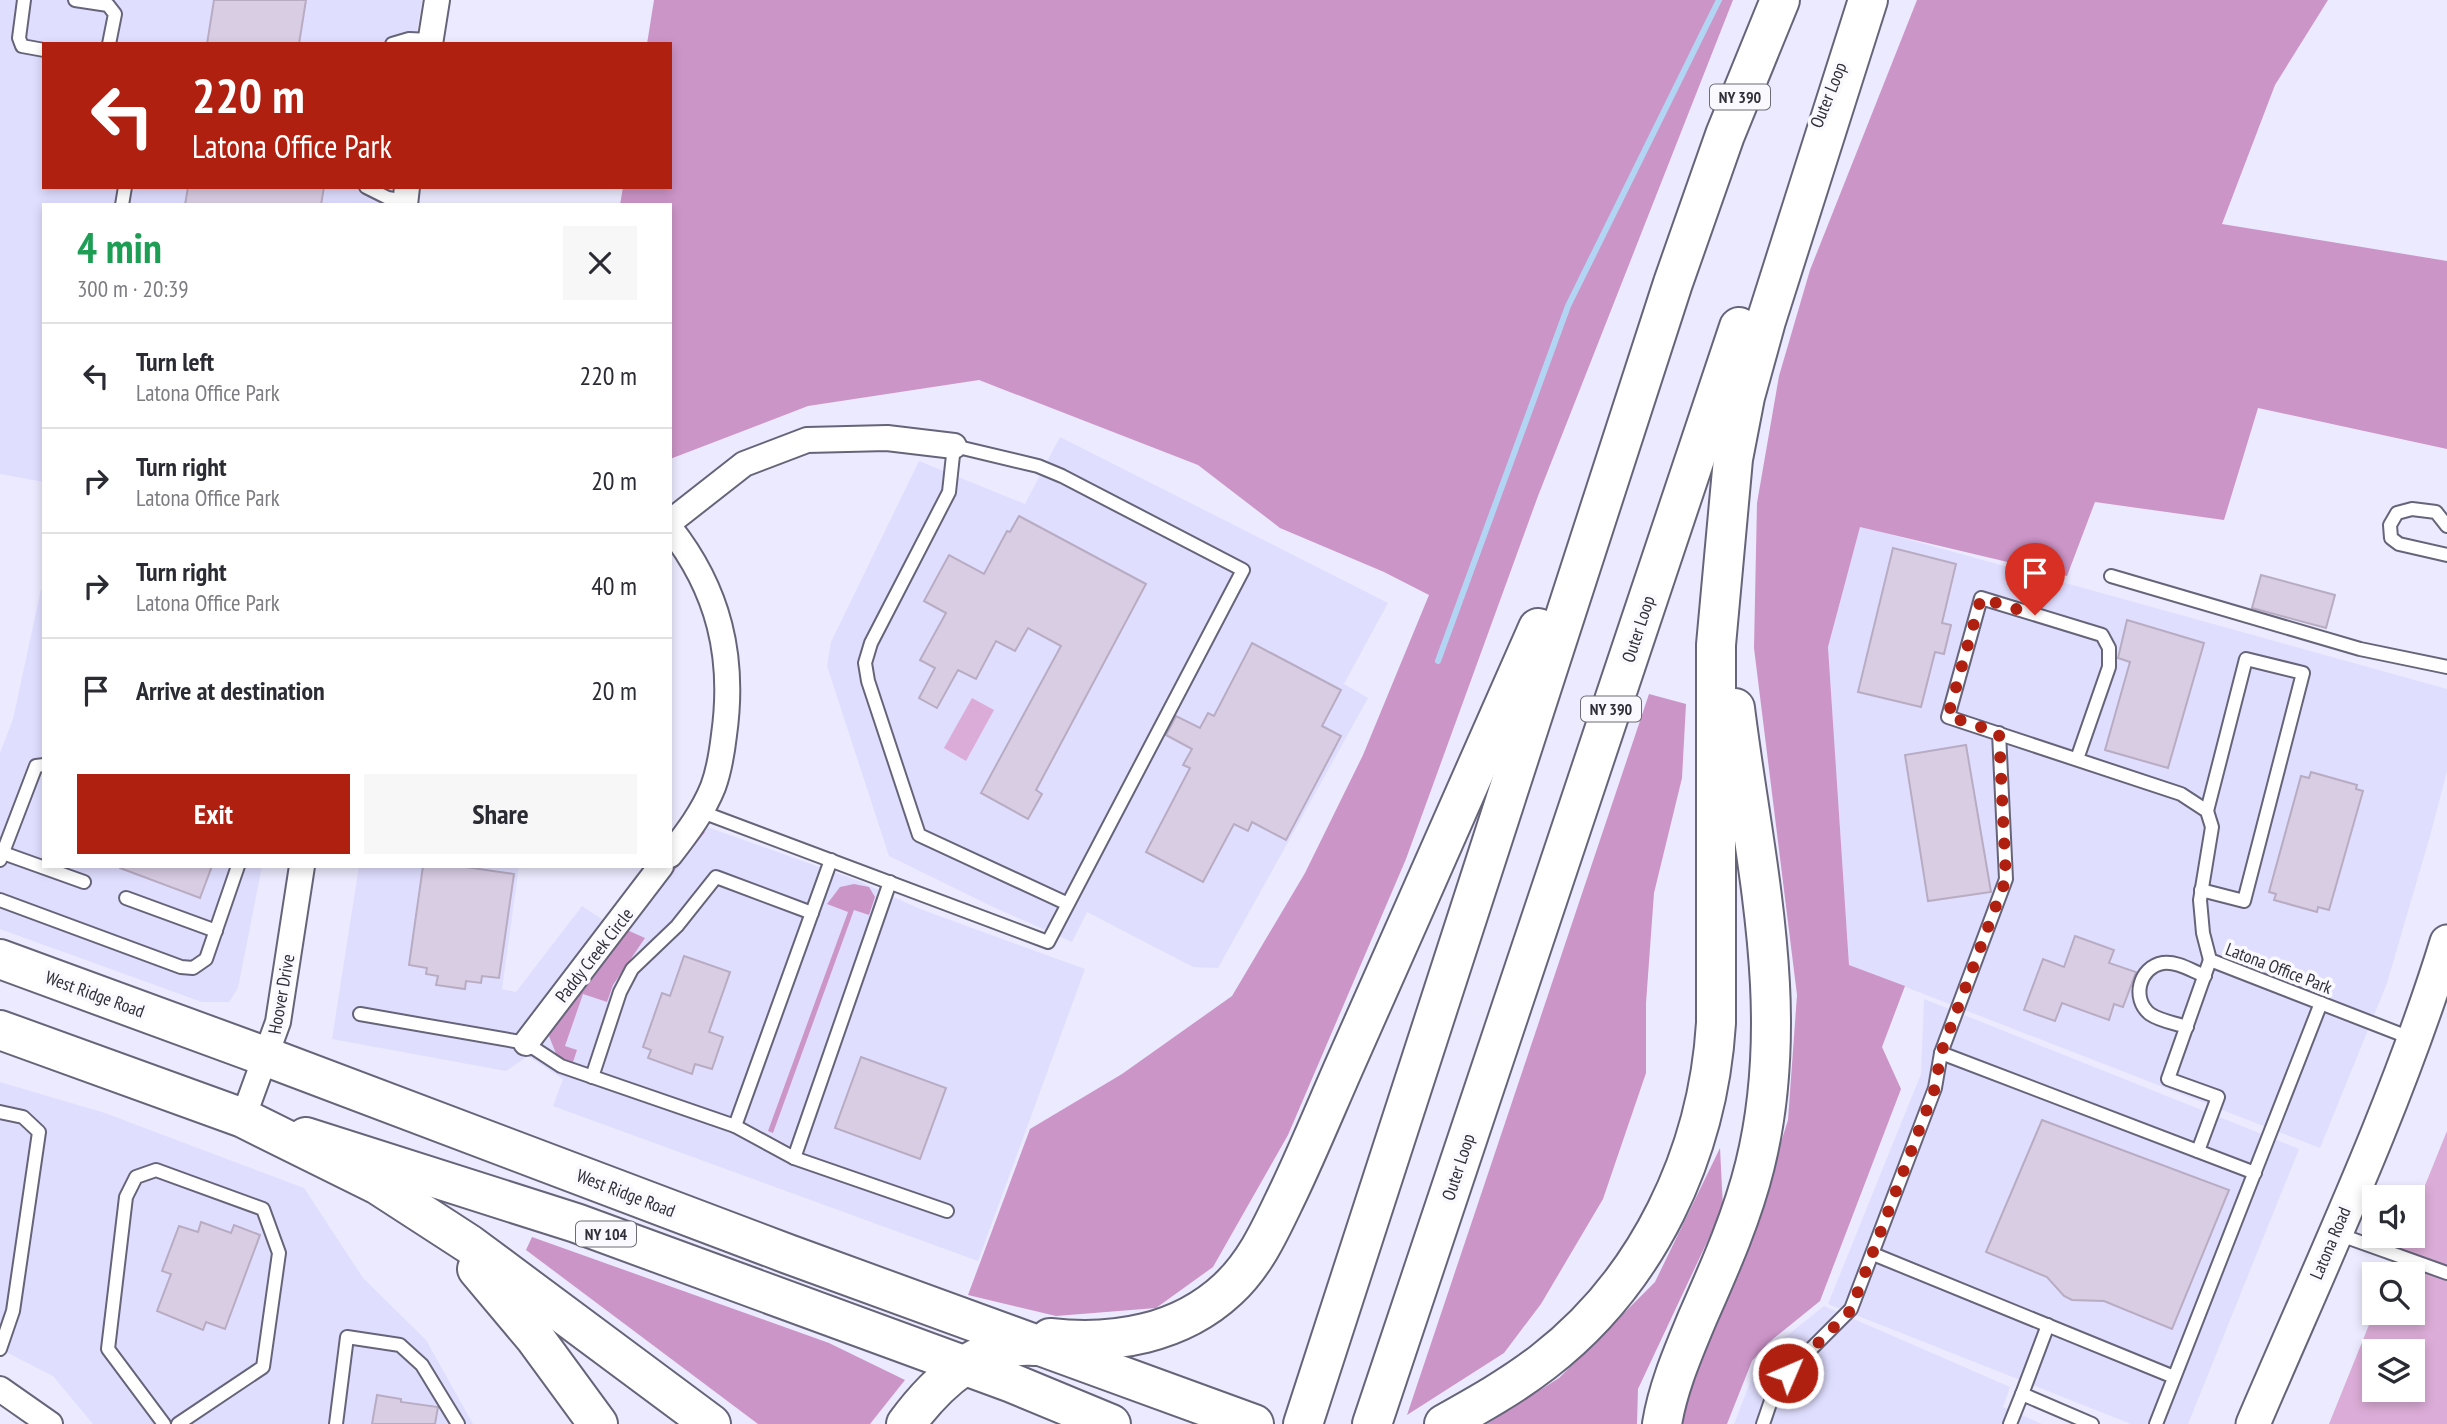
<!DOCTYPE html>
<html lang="en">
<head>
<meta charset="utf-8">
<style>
	body { margin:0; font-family:"PT Sans Narrow",sans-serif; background:#f7f7f7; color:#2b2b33; height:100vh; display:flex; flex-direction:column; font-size:26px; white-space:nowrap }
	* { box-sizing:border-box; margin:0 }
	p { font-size:23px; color:#7c7c81 }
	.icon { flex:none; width:38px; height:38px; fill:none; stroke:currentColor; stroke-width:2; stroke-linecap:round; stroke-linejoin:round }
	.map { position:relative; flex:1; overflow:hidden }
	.sheet { position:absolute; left:42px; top:203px; width:630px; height:665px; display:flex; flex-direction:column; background:#fff; border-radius:0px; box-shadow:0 4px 10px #0003 }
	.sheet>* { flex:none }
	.banner { position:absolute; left:42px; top:42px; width:630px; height:147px; border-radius:0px; box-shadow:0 4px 10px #0003; background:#af2011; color:#fff; overflow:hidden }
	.tools { position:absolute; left:2362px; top:1185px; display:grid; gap:14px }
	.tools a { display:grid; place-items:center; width:63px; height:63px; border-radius:0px; background:#fff; box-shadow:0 4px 10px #0003; font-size:35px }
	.pin { position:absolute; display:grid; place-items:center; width:60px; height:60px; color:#fff; margin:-72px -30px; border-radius:50% 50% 50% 0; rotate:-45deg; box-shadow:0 0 7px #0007 }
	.pin .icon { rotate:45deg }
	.me { position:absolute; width:77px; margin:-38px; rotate:45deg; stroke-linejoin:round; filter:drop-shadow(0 0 5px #0008) }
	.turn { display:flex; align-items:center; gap:24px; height:147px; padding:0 35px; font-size:32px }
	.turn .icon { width:91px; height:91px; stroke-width:2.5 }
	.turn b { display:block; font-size:49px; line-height:60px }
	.round { display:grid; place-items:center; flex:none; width:74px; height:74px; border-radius:0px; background:#f7f7f7 }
	.head { display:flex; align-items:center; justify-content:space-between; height:119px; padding:0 35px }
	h1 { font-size:42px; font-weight:700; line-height:52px; color:#1e9e55 }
	.primary-button { display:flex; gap:14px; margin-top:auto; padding:14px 35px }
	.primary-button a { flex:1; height:80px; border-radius:0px; background:#af2011; color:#fff; font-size:28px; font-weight:700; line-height:80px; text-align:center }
	.primary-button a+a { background:#f7f7f7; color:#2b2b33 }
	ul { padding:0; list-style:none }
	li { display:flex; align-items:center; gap:21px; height:105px; padding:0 35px; border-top:2px solid #e1e1e2 }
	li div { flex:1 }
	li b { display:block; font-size:26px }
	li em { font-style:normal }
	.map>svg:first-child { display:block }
	.built { fill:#e0deff }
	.green { fill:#dbacd7; fill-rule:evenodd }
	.forest { fill:#cc95c8 }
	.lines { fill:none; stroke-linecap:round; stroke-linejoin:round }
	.stream { stroke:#b3d5f4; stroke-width:6 }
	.building { fill:#d9cde4; stroke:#b8acc3; stroke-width:2 }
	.lane-casing { stroke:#656479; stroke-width:16 }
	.street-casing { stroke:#656479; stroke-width:28 }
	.secondary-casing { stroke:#656479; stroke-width:37 }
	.primary-casing { stroke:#656479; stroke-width:42 }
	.highway-casing { stroke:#656479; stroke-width:42 }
	.lane { stroke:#fff; stroke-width:12 }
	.street { stroke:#fff; stroke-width:24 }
	.secondary { stroke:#fff; stroke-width:33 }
	.primary { stroke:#fff; stroke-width:38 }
	.highway { stroke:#fff; stroke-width:38 }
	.route { stroke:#af2011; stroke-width:12; stroke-dasharray:0 21.6 }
	.labels { text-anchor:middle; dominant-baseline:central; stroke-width:7; stroke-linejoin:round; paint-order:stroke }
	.shield { fill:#f9f9fe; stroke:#6d6c75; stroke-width:2 }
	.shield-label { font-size:16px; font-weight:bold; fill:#31303a }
	.street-label { font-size:18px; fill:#31303a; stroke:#f9f9fe }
</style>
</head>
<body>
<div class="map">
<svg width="2447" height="1424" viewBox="0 0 2447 1424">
	<rect width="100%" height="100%" fill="#ebeafe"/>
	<!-- built -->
	<g class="built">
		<path d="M0,0H422L415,44H44V187H392L390,205H44V482L0,474Z"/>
		<path d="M1060,437L1388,603L1344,684L1368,698L1218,968L1193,967L1087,912L1072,942L991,906L889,856L827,666L831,642L919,461L1025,504Z"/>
		<path d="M1860,526L2447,689V771L2430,836L2387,983L2320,1148L1849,965L1828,647Z"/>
		<path d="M41,589L44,590V866H262L238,988L229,1002H202L0,929V753L13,719Z"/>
		<path d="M682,818L859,881L920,909L1085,969L978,1261L553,1106L563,1079L528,1056L506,1071L332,1039L359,866H519L502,989L516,992L582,906L605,921L645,866H670V833Z"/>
		<path d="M1924,999L2299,1149L2188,1424H2131L1828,1304L1921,1074Z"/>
		<path d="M0,1082L105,1113L304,1188L363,1278L426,1340L473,1424H93L53,1376L0,1349Z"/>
		<path d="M1824,1306L2010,1387L2003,1407L2042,1424H1734L1760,1357Z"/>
	</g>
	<!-- green -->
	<g class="green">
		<path d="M972,698L994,710L966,761L944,748Z"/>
		<path d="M2447,1131V1424H2329L2375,1310V1312H2413V1274H2389L2405,1236H2413V1215ZM2375,1351H2413V1390H2375Z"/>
	</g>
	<!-- forest -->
	<g class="forest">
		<path d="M654,0H1733L1538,496L1406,859L1288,1135L1213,1267L1156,1308L1056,1316L968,1295L1030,1129L1122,1074L1232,996L1305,873L1363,755L1429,595L1384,572L1280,528L1198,465L979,380L808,406L670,459V205H620L623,187H670V44H647Z"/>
		<path d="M1917,0H2328L2275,85L2222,224L2447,261V449L2258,408L2224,520L2095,502L2067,576L1860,527L1828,647L1849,965L1905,986L1882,1047L1901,1089L1820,1301L1768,1343L1752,1361L1727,1424H1682L1684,1395L1752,1234L1788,1120L1797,995L1754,648L1757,503L1779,376L1810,270Z"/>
		<path d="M1649,694L1686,704L1682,778L1654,893L1646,1003V1073L1603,1199L1541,1304L1504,1353L1407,1415Z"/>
		<path d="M701,830L705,832L627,930L645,938L613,985L607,1002L583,994L565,1046L577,1050L573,1062L557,1056L549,1036L552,1023Z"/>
		<path d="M854,884L869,887L875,897L869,915L854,910L773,1133L768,1131L848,912L827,904L840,887Z"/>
		<path d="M1720,1148L1723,1208L1638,1389L1637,1424H1487L1559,1378L1655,1282Z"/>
		<path d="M532,1237L829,1343L905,1380L870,1424H758L526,1250Z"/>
	</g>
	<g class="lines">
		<!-- stream -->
		<path class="stream" d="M1438,661L1568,306L1719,0"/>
	</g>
	<!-- building -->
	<g class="building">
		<path d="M214,0H306L299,44H207Z"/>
		<path d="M188,187H324L321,205H185Z"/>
		<path d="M1019,516L1146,584L1036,790L1042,794L1028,819L981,793L1061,646L1028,628L1015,651L996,641L976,679L958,670L937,708L919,698L935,668L920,660L946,613L924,601L949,555L984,574L1007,531L1010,532Z"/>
		<path d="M1893,548L1956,564L1942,623L1951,625L1944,654L1935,652L1921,707L1858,692Z"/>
		<path d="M2261,575L2335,595L2326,628L2252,608Z"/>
		<path d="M2127,620L2204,643L2168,768L2105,750L2130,662L2118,658Z"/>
		<path d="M1252,643L1341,690L1322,726L1341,736L1286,840L1252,822L1248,831L1234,824L1203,882L1146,852L1190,768L1183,765L1192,749L1166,735L1176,716L1200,728L1208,713L1214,716Z"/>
		<path d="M1966,745L1991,892L1928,901L1905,755Z"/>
		<path d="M2311,772L2357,785L2356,789L2363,791L2329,910L2318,907L2317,912L2274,900L2276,894L2269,892L2301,776L2309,778Z"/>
		<path d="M120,866H212L200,898L120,868Z"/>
		<path d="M423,866H459L514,874L499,978L482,976L481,983L466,981L465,989L436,985L438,976L426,974L427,968L409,965Z"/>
		<path d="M2075,936L2114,950L2109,963L2136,972L2123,1007L2114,1004L2109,1020L2062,1003L2055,1021L2024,1010L2043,959L2064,967Z"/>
		<path d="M684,956L730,972L709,1032L723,1037L712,1069L695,1064L692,1074L648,1058L651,1050L643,1047L662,993L670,996Z"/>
		<path d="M861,1057L946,1088L920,1159L835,1128Z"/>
		<path d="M2042,1120L2229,1190L2172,1329L2104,1301L2072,1300L2064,1296L2047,1277L1986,1252Z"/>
		<path d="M201,1222L231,1233L234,1225L260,1235L225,1329L206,1322L203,1330L157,1311L171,1274L162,1271L179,1226L198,1232Z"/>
		<path d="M377,1395L401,1399V1402L438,1407L435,1424H372Z"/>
	</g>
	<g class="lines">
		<defs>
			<g id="lane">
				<path d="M24,0L19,38L22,46L44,50"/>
				<path d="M75,0L108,5L115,14L109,44"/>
				<path d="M392,44L409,39L431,40"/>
				<path d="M366,187L388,198L405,201"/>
				<path d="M122,205L125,187"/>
				<path d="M2447,526L2436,512L2412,509L2397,513L2390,525L2391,538L2399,544L2447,555"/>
				<path d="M2111,576L2360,649L2447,667"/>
				<path d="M2077,759L2109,667V648L2102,635L1981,598L1948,717L2181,794L2207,811L2212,827L2200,900L2203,933L2210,960L2413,1039"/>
				<path d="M702,812L1048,942L1243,570L1062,476L1038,466L954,446L949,492L871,643L865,663L868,681L919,835L1068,904"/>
				<path d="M3,853L84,882"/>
				<path d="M0,860L36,766L44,765"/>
				<path d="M2201,890L2244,901L2303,673L2246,659L2207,811"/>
				<path d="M126,898L216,931"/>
				<path d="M0,900L181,967L193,968L206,959L238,866"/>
				<path d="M360,1014L526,1043L561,1066L735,1126L794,1158L947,1211"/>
				<path d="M2187,1027C2175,1023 2160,1021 2150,1014C2131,999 2139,967 2163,963C2177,961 2192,971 2205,976"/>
				<path d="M1941,1053L2255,1173"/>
				<path d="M592,1077L620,992L632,969L677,926L716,877L812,913"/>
				<path d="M0,1112L23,1117L39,1132L13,1311L0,1349"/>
				<path d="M735,1126L831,860"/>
				<path d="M2198,1151L2218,1097L2168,1079L2210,960"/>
				<path d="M794,1158L890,882"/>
				<path d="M2335,1233L2447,1273"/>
				<path d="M1873,1254L2174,1377"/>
				<path d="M2022,1394L2048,1325"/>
				<path d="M164,1424L108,1349L126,1197L136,1177L156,1170L263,1209L279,1253L263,1367L178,1424"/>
				<path d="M336,1424L347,1337L400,1345L422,1365L458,1424"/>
				<path d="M1763,1424L1777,1383L1851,1309L1935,1088L1941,1053L2006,879L1999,733"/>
				<path d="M2010,1424L2022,1394L2092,1424"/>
				<path d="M2156,1424L2321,1003"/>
			</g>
			<g id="street">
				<path d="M430,44L437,0"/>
				<path d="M405,205L407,187"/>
				<path d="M670,522L744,464L807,440L887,438L954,446"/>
				<path d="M670,528C719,590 735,657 724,735C722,752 719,771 713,787C703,812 687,833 670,855"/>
				<path d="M526,1043L661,866"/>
				<path d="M243,1118L278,1022L302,866"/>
				<path d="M0,1389L50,1424"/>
			</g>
			<path id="secondary" d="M2253,1424C2321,1265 2396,1107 2447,942"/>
			<path id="primary" d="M306,1137L576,1223L1012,1383L1111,1424"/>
			<g id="highway">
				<path d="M0,959L267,1057L788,1254L1254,1424"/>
				<path d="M0,1030L243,1118L378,1185L469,1244L711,1424"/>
				<path d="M477,1269L535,1338L598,1424"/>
				<path d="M1050,1338C1114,1345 1180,1334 1228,1289C1257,1262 1272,1226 1289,1191C1308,1151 1325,1110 1343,1069C1408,922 1474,775 1538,628"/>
				<path d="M906,1424C937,1382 979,1342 1036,1346"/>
				<path d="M1303,1424L1673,283L1725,135L1780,0"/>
				<path d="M1372,1424L1739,327"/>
				<path d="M1444,1424C1478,1405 1512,1386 1543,1362C1648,1281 1708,1154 1716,1023V645L1733,459L1745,397L1766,321L1868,0"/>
				<path d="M1662,1424C1668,1387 1683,1353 1697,1319C1719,1269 1742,1218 1755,1165C1793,1011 1754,861 1735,708"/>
			</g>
		</defs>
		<!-- lane casing -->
		<use href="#lane" class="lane-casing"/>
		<!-- street casing -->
		<use href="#street" class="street-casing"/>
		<!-- secondary casing -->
		<use href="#secondary" class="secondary-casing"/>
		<!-- primary casing -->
		<use href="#primary" class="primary-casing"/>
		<!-- highway casing -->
		<use href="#highway" class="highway-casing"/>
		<!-- lane -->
		<use href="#lane" class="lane"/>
		<!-- street -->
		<use href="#street" class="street"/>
		<!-- secondary -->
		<use href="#secondary" class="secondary"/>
		<!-- primary -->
		<use href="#primary" class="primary"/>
		<!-- highway -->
		<use href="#highway" class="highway"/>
	</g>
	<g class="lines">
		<!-- route -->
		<path class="route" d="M1788,1373L1851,1310L1935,1088L1941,1053L2006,879L1999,733L1948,716L1981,598L2035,615"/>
	</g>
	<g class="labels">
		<!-- shield labels -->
		<g class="shield">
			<rect x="1710" y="84.5" width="60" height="25" rx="5"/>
			<rect x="1581" y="696.5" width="60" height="25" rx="5"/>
			<rect x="576" y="1221.5" width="60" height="25" rx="5"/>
		</g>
		<g class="shield-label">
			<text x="1740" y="97">NY 390</text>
			<text x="1611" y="709">NY 390</text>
			<text x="606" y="1234">NY 104</text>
		</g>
		<!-- street labels -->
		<g class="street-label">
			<text transform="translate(1828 95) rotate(-68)">Outer Loop</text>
			<text transform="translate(1638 629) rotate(-72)">Outer Loop</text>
			<text transform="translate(594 955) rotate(-52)">Paddy Creek Circle</text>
			<text transform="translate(2279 968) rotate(21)">Latona Office Park</text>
			<text transform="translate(95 994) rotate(20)">West Ridge Road</text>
			<text transform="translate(281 994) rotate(-80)">Hoover Drive</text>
			<text transform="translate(1458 1167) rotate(-72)">Outer Loop</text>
			<text transform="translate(626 1193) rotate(21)">West Ridge Road</text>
			<text transform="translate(2330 1243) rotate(-67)">Latona Road</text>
		</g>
	</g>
</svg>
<div class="tools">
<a><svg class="icon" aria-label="sound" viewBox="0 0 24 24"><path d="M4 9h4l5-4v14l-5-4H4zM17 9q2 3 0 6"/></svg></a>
<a><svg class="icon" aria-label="search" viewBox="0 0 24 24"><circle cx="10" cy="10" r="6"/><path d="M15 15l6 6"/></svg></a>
<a><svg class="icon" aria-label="layers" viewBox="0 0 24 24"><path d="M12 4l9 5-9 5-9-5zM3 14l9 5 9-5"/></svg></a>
</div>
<div class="pin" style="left:2035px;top:615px;background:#d93025"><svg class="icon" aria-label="arrive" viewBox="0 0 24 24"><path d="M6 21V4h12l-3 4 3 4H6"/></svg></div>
<svg class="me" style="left:1788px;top:1373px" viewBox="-20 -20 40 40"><circle r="17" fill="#af2011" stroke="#fff" stroke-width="3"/><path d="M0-11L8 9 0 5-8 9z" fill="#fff"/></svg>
<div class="banner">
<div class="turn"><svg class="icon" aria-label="left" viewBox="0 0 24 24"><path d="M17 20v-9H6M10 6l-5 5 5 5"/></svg><div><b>220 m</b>Latona Office Park</div></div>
</div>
<section class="sheet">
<div class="head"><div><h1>4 min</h1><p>300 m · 20:39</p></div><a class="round"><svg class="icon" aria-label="close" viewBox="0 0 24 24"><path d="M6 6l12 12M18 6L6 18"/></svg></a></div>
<ul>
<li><svg class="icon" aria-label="left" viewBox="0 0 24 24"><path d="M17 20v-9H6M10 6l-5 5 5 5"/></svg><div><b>Turn left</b><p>Latona Office Park</p></div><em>220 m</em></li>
<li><svg class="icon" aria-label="right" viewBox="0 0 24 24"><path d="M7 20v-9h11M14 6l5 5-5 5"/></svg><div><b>Turn right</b><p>Latona Office Park</p></div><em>20 m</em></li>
<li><svg class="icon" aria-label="right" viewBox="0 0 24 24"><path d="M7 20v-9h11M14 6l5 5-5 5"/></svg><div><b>Turn right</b><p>Latona Office Park</p></div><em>40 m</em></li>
<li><svg class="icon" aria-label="arrive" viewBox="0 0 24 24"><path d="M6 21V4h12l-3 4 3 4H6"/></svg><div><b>Arrive at destination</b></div><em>20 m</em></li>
</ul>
<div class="primary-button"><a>Exit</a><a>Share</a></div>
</section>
</div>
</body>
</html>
